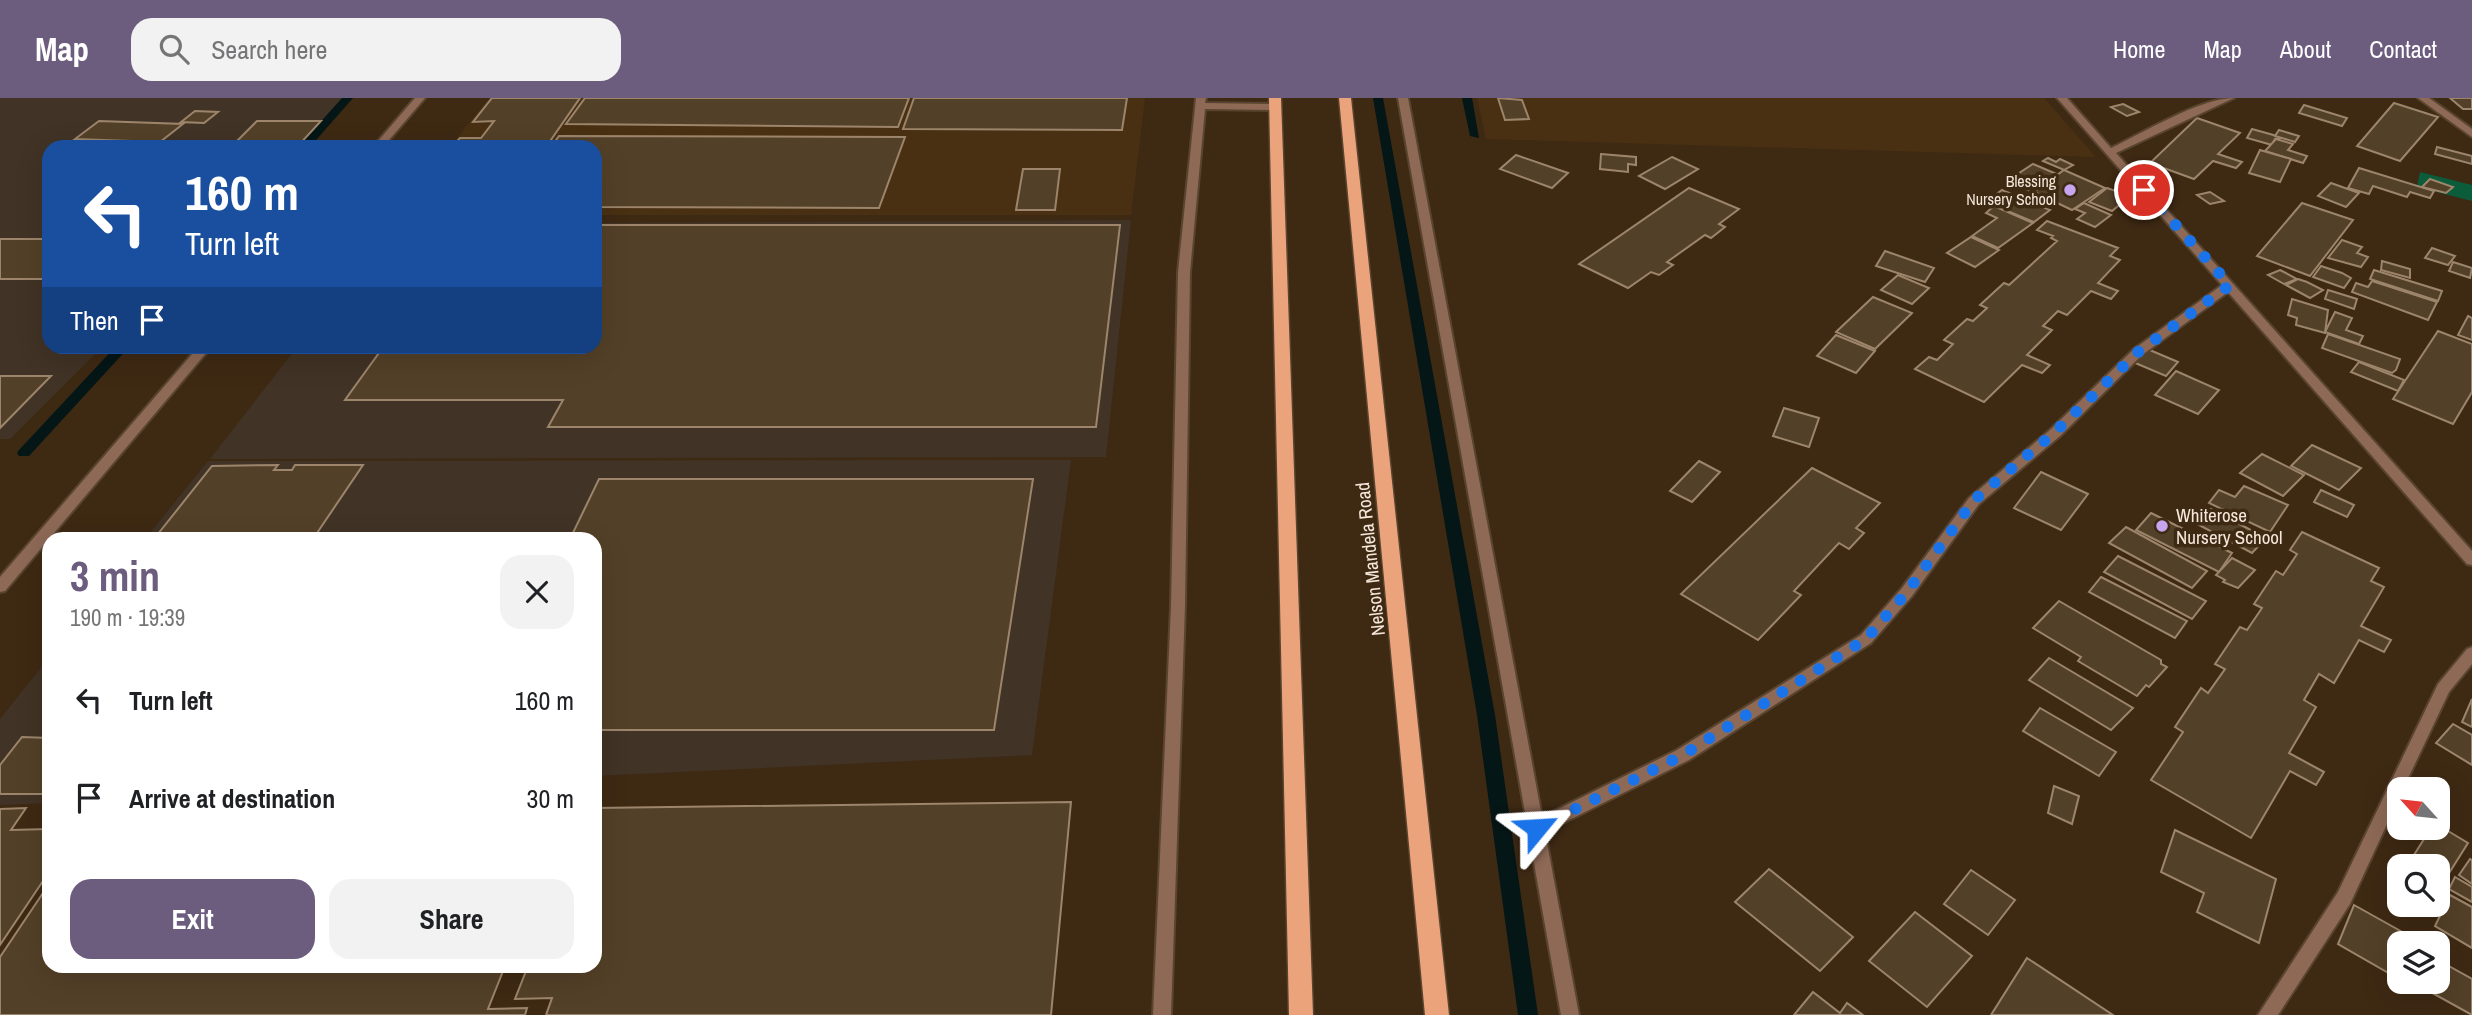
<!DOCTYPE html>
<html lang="en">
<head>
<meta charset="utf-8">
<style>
	body { margin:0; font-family:"Archivo Narrow",sans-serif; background:#f2f2f2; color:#202124; height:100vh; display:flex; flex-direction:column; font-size:26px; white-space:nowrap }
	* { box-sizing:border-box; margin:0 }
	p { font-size:23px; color:#757577 }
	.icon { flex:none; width:38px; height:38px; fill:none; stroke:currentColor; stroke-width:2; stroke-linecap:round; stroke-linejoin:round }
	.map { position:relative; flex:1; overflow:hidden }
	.sheet { position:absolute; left:42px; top:434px; width:560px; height:441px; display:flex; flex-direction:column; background:#fff; border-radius:21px; box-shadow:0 7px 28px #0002 }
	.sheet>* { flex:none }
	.guide { position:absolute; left:42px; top:42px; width:560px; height:214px; border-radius:21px; box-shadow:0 7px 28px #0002; background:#1a4fa0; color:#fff; overflow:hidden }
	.needle { width:46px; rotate:297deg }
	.tools { position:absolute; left:2387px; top:679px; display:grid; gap:14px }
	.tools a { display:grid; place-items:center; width:63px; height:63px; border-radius:14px; background:#fff; box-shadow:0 7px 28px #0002; font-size:35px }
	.pin { position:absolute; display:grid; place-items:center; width:60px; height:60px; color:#fff; margin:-30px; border:4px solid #fff; border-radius:50%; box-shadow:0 2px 7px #0007 }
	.me { position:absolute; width:77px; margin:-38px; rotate:63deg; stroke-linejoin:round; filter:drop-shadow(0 0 5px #0008) }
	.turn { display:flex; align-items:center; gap:24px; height:147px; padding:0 28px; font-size:32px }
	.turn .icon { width:91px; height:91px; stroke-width:2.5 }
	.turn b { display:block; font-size:49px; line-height:60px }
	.then { display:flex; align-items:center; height:66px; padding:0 28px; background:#0003; gap:14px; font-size:26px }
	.round { display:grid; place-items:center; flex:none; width:74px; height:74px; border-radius:21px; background:#f2f2f2 }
	.overview { display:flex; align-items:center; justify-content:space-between; height:119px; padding:0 28px }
	h1 { font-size:42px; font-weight:800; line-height:52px; color:#6c5d7f }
	.cta { display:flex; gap:14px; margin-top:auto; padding:14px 28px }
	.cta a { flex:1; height:80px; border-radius:21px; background:#6c5d7f; color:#fff; font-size:28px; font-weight:800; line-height:80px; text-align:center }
	.cta a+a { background:#f2f2f2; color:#202124 }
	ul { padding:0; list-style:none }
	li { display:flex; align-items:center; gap:21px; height:98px; padding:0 28px }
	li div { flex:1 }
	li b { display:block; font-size:26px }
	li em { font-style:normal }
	header { display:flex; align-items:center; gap:42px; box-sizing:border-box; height:98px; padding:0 35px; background:#6c5d7f; color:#fff }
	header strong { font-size:33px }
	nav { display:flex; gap:38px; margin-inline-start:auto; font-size:24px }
	.search { width:490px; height:63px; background:#f2f2f2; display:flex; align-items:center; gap:18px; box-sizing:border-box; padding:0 24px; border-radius:21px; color:#757577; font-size:26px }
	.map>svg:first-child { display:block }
	.built { fill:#493013 }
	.industrial { fill:#413325 }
	.green { fill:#0b5c3b }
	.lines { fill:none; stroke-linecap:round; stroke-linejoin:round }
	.stream { fill:#051617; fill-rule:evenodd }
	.building { fill:#534028; stroke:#9c856b; stroke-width:2 }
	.lane-casing { stroke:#58442f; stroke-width:4 }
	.street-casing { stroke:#58442f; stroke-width:4 }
	.primary-casing { stroke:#58442f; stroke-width:3 }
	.lane { fill:#8d6956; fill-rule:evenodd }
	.street { fill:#8d6956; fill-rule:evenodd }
	.primary { fill:#eba37b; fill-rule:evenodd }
	.route { stroke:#1a73e8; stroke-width:12; stroke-dasharray:0 21.6 }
	.poi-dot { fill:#c8a6ef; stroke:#3e2913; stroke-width:2.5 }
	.labels { text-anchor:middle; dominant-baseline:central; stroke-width:7; stroke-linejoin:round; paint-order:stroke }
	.far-poi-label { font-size:16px; fill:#f5e7da; stroke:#3e2913; text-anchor:end }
	.poi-label { font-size:19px; fill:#f5e7da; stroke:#3e2913; text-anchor:start }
	.street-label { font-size:19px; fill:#f5e7da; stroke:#3e2913 }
</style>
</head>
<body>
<header>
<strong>Map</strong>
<div class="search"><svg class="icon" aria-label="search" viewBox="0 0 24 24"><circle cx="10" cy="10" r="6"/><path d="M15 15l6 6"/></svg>Search here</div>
<nav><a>Home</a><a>Map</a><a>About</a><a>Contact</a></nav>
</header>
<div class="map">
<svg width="2472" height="917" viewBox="0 0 2472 917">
	<rect width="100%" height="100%" fill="#3e2913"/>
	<!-- built -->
	<g class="built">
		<path d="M489,0H1145L1131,117H595V49H450Z"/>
		<path d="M1477,0H2044L2096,59L1486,41Z"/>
	</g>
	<!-- industrial -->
	<g class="industrial">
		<path d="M0,0H349L301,49H49V248L102,249L10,341H0Z"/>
		<path d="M1131,122L1106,359L210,361L297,249L595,248V125Z"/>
		<path d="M1071,362L1032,657L595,678V441H145L208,363Z"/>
		<path d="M49,560V705L0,707V621Z"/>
	</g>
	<!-- green -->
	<path class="green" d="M2420,74L2472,87V103L2417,89Z"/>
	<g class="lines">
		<!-- stream -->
		<g class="stream">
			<path d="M342,0H353L310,49H298Z"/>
			<path d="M1373,0H1383L1495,617L1538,917H1518L1477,617Z"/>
			<path d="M1462,0H1472L1479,40L1470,38Z"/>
			<path d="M116,248H130L29,358H19L17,355L19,352Z"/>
		</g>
	</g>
	<!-- building -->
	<g class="building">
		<path d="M492,0H580L546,49H452L460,40H481L494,23L473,24Z"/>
		<path d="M585,0H909L898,29L566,26Z"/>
		<path d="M914,0H1127L1122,32L903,31Z"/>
		<path d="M1498,0L1522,2L1529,21L1505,22Z"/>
		<path d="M2450,0H2472V11H2463Z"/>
		<path d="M2394,5L2438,19L2400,63L2357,48Z"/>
		<path d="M2123,6L2139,14L2127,18L2111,9Z"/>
		<path d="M2304,7L2347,20L2342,28L2299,15Z"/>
		<path d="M195,13L218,14L204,25L181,24Z"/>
		<path d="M2197,20L2240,35L2218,56L2242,64L2236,70L2213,63L2194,81L2150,65Z"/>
		<path d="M99,23L183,26L160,44L75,41Z"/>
		<path d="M257,23H321L297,49H231Z"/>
		<path d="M2252,31L2277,38L2281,40L2275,41L2272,47L2247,40Z"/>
		<path d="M2279,32L2299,38L2295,44L2275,38Z"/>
		<path d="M559,38L905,39L879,110L595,109V49H551Z"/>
		<path d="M2276,41L2293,46L2288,52L2307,58L2303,65L2265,53Z"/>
		<path d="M2437,49L2472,58V66L2435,56Z"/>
		<path d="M2260,52L2291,61L2280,84L2249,75Z"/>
		<path d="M1601,56L1636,59V67L1628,66V74L1600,71Z"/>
		<path d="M1516,57L1568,75L1552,90L1500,71Z"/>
		<path d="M1672,59L1698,71L1665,91L1639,78Z"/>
		<path d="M2048,60L2056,64L2060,61L2073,67L2064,72L2043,63Z"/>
		<path d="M2033,66L2059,77L2033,94L2007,83Z"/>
		<path d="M2359,70L2434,93L2430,100L2410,94L2407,99L2373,88L2369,96L2348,90Z"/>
		<path d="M1023,71H1060L1055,112H1016Z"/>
		<path d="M2064,72L2105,90L2072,112L2034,94Z"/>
		<path d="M2430,81L2453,89L2446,95L2422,89Z"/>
		<path d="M2331,85L2359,95L2346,109L2318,98Z"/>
		<path d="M1689,90L1739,111L1719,126L1725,129L1711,140L1705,137L1667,164L1673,167L1659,177L1651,174L1628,190L1579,166Z"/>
		<path d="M2107,90L2130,98L2112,113L2089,104Z"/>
		<path d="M2002,92L2050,112L2034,124L1986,104Z"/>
		<path d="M2210,94L2224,103L2210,106L2197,97Z"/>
		<path d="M2084,105L2111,117L2095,129L2077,121L2085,115L2075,111Z"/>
		<path d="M2302,105L2353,122L2310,178L2257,158Z"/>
		<path d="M1994,108L2033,125L1998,150L1972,138L1997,120L1986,115Z"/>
		<path d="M2047,123L2118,150L2110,158L2120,162L2098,185L2118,193L2111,201L2091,193L2067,217L2058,213L2043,228L2052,232L2027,257L2050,267L2042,275L2022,267L1984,304L1915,271L1929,259L1937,262L1953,246L1944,242L1967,221L1973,223L1987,210L1980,207L2004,185L2009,187L2057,143L2051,140L2053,138L2037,132Z"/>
		<path d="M595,127H1120L1096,329H548L563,302H345L384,248H595Z"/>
		<path d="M1971,139L1999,152L1975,169L1947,155Z"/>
		<rect x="0" y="141" width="49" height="40"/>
		<path d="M2342,142L2362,149L2357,155L2368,159L2361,169L2328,160Z"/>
		<path d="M2432,150L2455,158L2448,167L2425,160Z"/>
		<path d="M1885,153L1934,170L1925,184L1876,168Z"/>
		<path d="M2382,163L2410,171V180L2381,172Z"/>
		<path d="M2453,164L2472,170L2470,180L2449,173Z"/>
		<path d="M2321,168L2342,175L2351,180L2344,190L2313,179Z"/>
		<path d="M2280,172L2297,181L2284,186L2268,177Z"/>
		<path d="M2374,172L2442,193L2438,203L2370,181Z"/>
		<path d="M1898,177L1929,190L1912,206L1881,192Z"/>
		<path d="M2298,181L2307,184L2323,192L2310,200L2286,187Z"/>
		<path d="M2372,183L2437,204L2428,222L2352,194L2356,185L2368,189Z"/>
		<path d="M2328,192L2357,201L2354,211L2325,201Z"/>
		<path d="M1873,199L1912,215L1875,251L1836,234Z"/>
		<path d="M2292,201L2328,212L2325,235L2296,227L2297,220L2288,217Z"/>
		<path d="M2335,214L2352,220L2346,232L2363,238L2359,246L2325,234Z"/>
		<path d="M2468,218L2472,220V242L2458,237Z"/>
		<path d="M2438,233L2472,246V294L2453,326L2393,301Z"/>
		<path d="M2328,236L2400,261L2396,272L2392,275L2322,250Z"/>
		<path d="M1836,237L1875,253L1856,275L1817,258Z"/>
		<path d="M2145,250L2178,264L2166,278L2133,264Z"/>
		<path d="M2359,264L2404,282L2398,293L2351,274Z"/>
		<path d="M2176,273L2219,292L2198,316L2155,297Z"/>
		<path d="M0,278H51L0,330Z"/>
		<path d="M1784,310L1819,320L1809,349L1773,338Z"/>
		<path d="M2312,347L2361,370L2339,392L2291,368Z"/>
		<path d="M2262,356L2304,377L2283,398L2240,375Z"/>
		<path d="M1699,363L1720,374L1692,404L1670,393Z"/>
		<path d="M278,367L274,372H292L295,367H363L317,435H310L306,441H272L276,435H204L201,440L154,441L212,368Z"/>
		<path d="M1812,370L1880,405L1856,430L1864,435L1849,451L1839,445L1794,493L1801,497L1758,542L1681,496Z"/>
		<path d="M2041,374L2088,396L2061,432L2014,410Z"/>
		<path d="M599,381H1033L994,632H595V441H570Z"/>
		<path d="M2244,388L2288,407L2270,434L2209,405L2219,392L2235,399Z"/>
		<path d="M2321,392L2354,407L2347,419L2314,404Z"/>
		<path d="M2211,411L2266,440L2252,455L2197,426Z"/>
		<path d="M2151,415L2232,455L2219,474L2136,432Z"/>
		<path d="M2126,429L2207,473L2192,490L2109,445Z"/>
		<path d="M2302,434L2379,470L2371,483L2384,489L2361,528L2391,542L2384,554L2359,542L2334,585L2319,576L2304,602L2316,609L2289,655L2324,674L2316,687L2290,673L2251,740L2151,682L2183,634L2175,629L2201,590L2208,595L2225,571L2215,566L2240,529L2247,532L2262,510L2254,506L2276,473L2283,477L2297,456L2290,452Z"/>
		<path d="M2118,458L2206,503L2192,521L2104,474Z"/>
		<path d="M2232,460L2255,472L2238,490L2223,484L2225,482L2216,477Z"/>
		<path d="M2101,479L2187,523L2175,540L2089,494Z"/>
		<path d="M2059,503L2161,562V566L2167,569L2149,589L2146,587L2137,598L2078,563L2081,559L2033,530Z"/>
		<path d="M2049,560L2133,610L2111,632L2029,582Z"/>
		<path d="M2472,601V629L2462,624Z"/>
		<path d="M2040,610L2116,654L2099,678L2023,633Z"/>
		<path d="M2453,626L2472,637V667L2436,645Z"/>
		<path d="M22,639L49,640V696H0V667Z"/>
		<path d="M2054,688L2079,698L2072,726L2048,715Z"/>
		<path d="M1071,704L1051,917H546L552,900L515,901L528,868H595V710Z"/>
		<path d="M26,710L11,732L49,731V774L0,847V711Z"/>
		<path d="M2438,727L2468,745L2439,791L2438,768H2407L2431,730H2438Z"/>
		<path d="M2175,732L2276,781L2259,845L2197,814L2204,795L2161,774Z"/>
		<path d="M2470,761L2472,762V786L2459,777Z"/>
		<path d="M1769,771L1853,839L1820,873L1735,804Z"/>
		<path d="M1971,772L2015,802L1988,837L1944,806Z"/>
		<path d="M2455,779L2472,789V804L2449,791Z"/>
		<path d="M49,786V868H505L488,911L527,910L525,917H0V859Z"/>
		<path d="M2450,797L2472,809V850L2435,828Z"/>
		<path d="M2354,807L2422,845H2399V881L2338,846Z"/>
		<path d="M1915,814L1972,858L1927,909L1869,863Z"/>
		<path d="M2027,860L2113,917H1991Z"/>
		<path d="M2438,862L2472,881V917L2425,891L2427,884H2438Z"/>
		<path d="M1813,894L1840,915L1847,905L1863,917H1794Z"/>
	</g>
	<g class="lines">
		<defs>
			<path id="lane" d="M1196,0H1206L1205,5L1275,6L1280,9L1275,12L1205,11L1190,174L1185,508L1171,917H1153L1171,508L1178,174Z"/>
			<g id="street">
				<path d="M415,0H425L383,49H373Z"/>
				<path d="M1398,0H1408L1542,719L1677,652L1861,537L1902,490L1969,400L2050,332L2134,251L2222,187L2057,0H2067L2111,50C2143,35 2200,0 2234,0L2116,55L2472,453V467L2467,466L2228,194L2142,257L2060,338L1979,406L1912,498L1871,545L1689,662L1545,734L1579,917H1561Z"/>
				<path d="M2418,0H2429L2472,31V39Z"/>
				<path d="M199,248H212L5,493L0,494V479Z"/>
				<path d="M2472,549V566L2449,594L2403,691H2399V700L2350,806L2278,917H2258L2338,794L2438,586L2467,551Z"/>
			</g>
			<g id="primary">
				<path d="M1269,0H1281L1313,917H1289Z"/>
				<path d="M1339,0H1351L1449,917H1425Z"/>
			</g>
		</defs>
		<!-- lane casing -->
		<use href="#lane" class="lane-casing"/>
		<!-- street casing -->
		<use href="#street" class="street-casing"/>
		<!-- primary casing -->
		<use href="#primary" class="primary-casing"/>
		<!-- lane -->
		<use href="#lane" class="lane"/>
		<!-- street -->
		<use href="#street" class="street"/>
		<!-- primary -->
		<use href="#primary" class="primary"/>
	</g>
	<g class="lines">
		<!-- route -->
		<path class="route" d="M1537,730L1683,657L1866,541L1907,494L1974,402L2055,334L2138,254L2230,187L2144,92"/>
	</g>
	<!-- markers -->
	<g class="poi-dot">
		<circle cx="2070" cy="92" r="7"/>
		<circle cx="2162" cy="428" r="7"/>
	</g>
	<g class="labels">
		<!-- far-poi labels -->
		<g class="far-poi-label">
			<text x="2056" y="83">Blessing<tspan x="2056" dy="18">Nursery School</tspan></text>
		</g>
		<!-- poi labels -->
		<g class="poi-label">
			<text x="2176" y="417">Whiterose<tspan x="2176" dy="22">Nursery School</tspan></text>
		</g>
		<!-- street labels -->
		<g class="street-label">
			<text transform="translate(1370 461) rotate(-96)">Nelson Mandela Road</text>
		</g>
	</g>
</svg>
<div class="tools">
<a><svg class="needle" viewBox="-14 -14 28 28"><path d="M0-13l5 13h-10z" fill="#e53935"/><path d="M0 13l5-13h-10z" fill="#757577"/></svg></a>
<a><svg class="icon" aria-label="search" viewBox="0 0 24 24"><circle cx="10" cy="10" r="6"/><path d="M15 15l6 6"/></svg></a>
<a><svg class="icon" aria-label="layers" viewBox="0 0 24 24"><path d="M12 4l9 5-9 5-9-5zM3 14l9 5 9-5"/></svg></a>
</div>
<div class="pin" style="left:2144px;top:92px;background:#d93025"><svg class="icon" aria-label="arrive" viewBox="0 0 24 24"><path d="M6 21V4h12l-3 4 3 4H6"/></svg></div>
<svg class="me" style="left:1537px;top:730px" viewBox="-20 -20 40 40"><path d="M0-17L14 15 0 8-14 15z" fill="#1a73e8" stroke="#fff" stroke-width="4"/></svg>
<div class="guide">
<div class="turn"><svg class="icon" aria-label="left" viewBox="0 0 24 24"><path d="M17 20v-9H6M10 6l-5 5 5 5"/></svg><div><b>160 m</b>Turn left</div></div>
<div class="then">Then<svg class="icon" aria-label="arrive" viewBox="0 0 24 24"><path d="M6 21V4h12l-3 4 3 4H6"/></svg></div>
</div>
<section class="sheet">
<div class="overview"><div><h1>3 min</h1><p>190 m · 19:39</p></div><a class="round"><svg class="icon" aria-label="close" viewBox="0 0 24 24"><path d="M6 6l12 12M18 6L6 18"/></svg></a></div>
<ul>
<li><svg class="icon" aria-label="left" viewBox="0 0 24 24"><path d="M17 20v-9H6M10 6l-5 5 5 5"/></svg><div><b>Turn left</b></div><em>160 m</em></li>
<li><svg class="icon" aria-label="arrive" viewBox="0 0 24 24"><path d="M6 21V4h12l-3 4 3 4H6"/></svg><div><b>Arrive at destination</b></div><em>30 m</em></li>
</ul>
<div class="cta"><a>Exit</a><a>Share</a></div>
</section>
</div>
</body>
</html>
